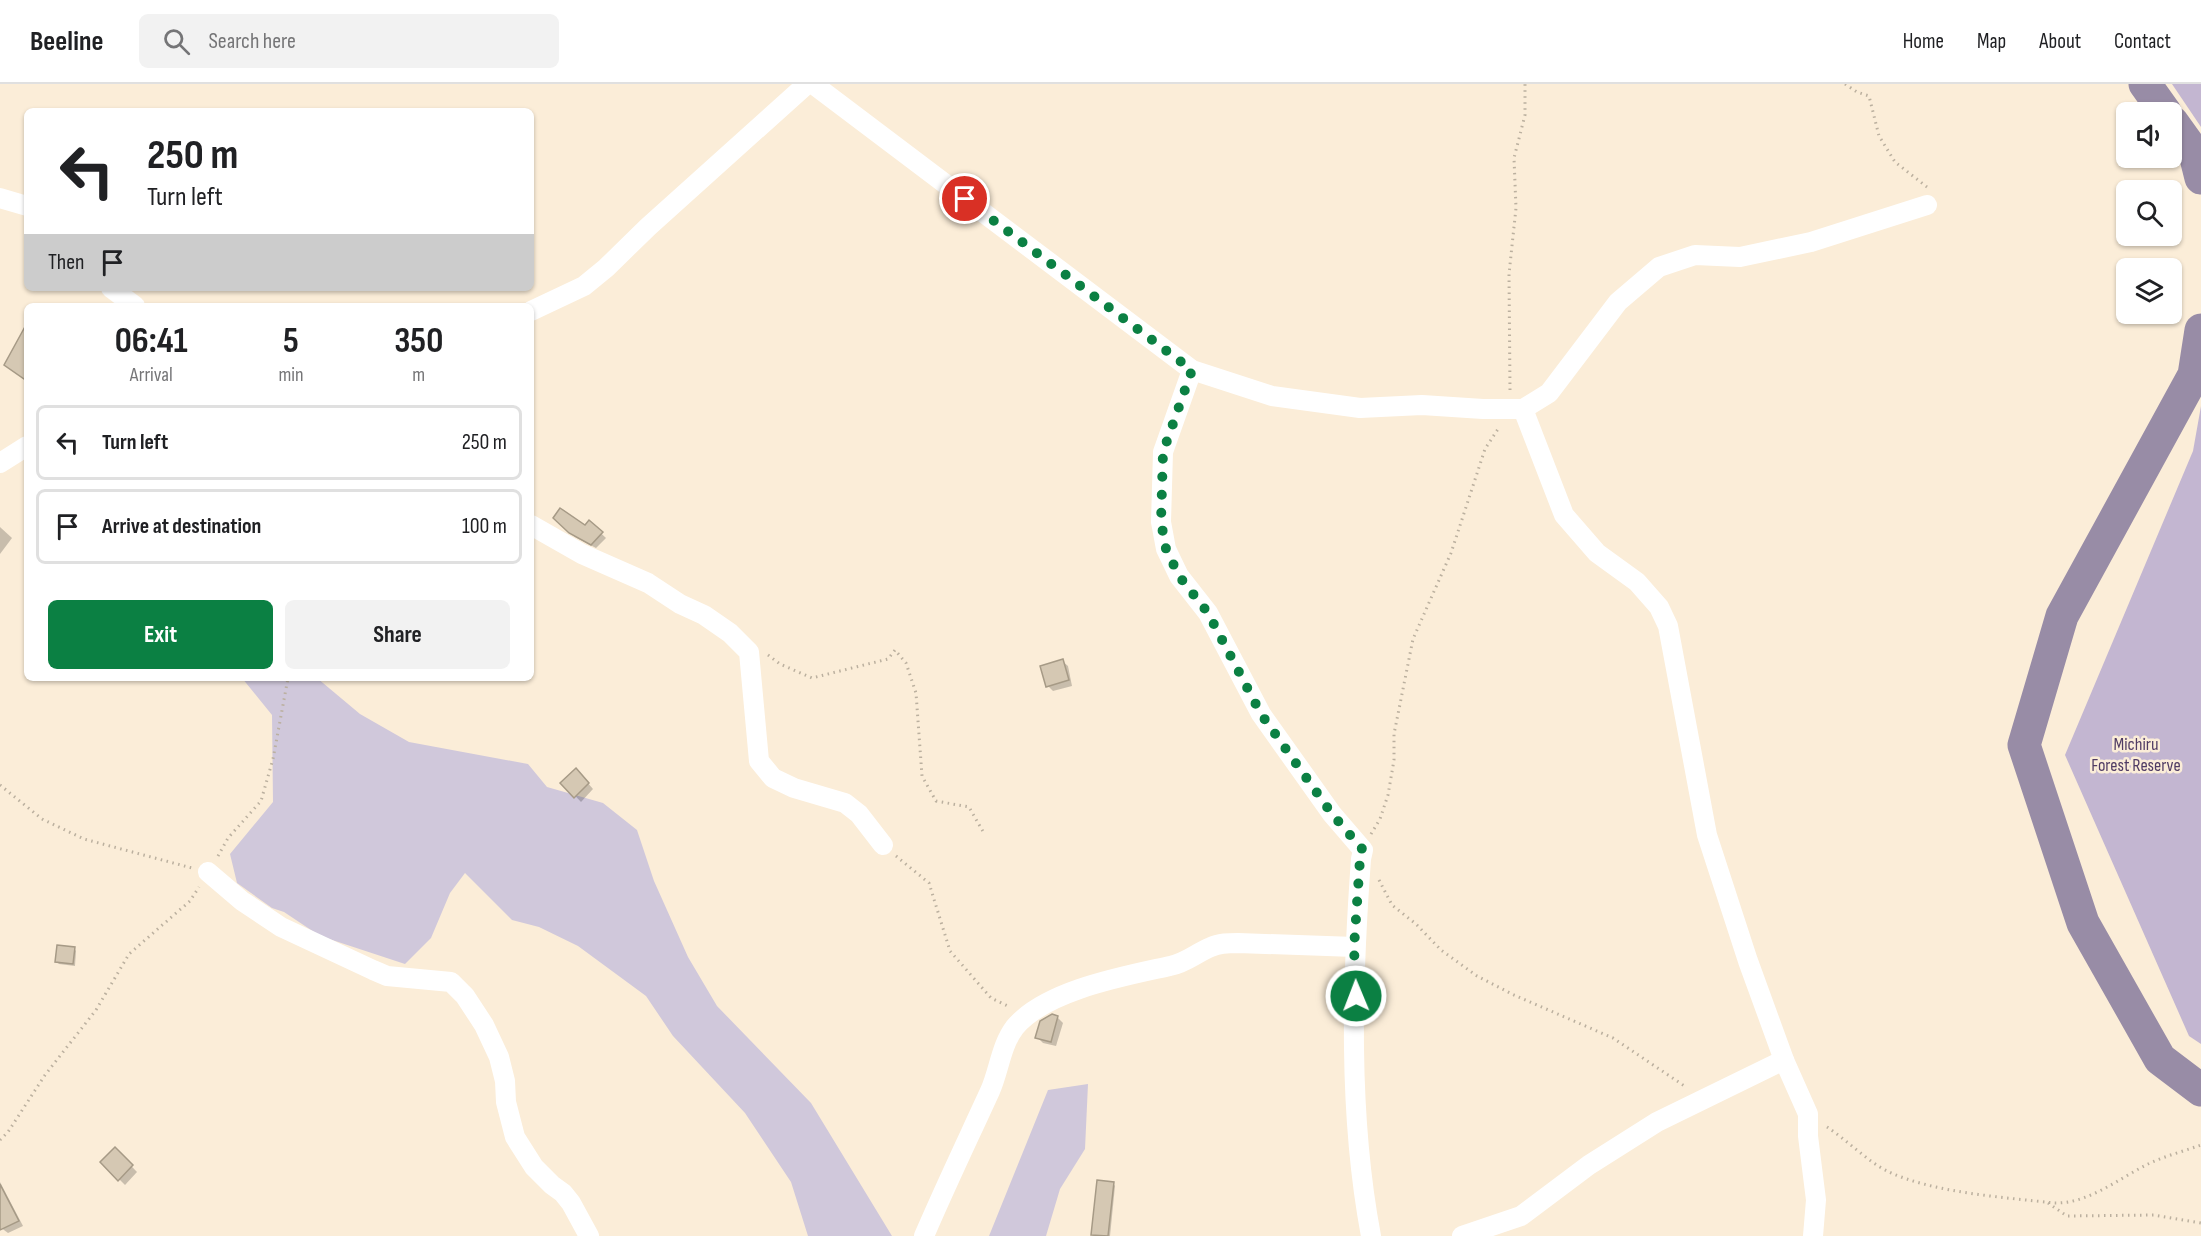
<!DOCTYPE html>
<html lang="en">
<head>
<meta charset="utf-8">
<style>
	body { margin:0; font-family:"Sofia Sans Condensed",sans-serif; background:#f2f2f2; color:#202124; height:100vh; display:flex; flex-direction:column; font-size:22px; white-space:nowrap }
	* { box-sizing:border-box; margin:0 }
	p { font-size:20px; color:#757577 }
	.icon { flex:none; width:33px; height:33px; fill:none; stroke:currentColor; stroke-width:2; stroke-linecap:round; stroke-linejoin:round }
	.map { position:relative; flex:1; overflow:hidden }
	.panel { position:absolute; left:24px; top:219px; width:510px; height:378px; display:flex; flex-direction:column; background:#fff; border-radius:9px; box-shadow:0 2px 4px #0004 }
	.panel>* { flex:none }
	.hud { position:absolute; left:24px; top:24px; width:510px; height:183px; border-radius:9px; box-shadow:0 2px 4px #0004; background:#fff; color:#202124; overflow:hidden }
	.fabs { position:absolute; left:2116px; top:18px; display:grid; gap:12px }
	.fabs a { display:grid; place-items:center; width:66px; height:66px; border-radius:9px; background:#fff; box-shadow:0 2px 4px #0004; font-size:30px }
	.pin { position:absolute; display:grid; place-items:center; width:51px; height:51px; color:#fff; margin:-26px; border:3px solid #fff; border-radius:50%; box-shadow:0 2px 6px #0007 }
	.me { position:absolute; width:66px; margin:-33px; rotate:359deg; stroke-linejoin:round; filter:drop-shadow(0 0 4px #0008) }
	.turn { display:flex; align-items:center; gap:21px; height:126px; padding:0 24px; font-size:27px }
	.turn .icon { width:78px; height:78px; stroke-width:2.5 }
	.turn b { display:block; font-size:42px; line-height:51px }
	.then { display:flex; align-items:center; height:57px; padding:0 24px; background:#0003; gap:12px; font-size:22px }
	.eta { display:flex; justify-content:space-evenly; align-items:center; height:102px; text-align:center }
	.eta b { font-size:36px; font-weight:700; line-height:42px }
	.button { display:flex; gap:12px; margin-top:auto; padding:12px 24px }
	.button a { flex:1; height:69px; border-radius:9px; background:#0b8043; color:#fff; font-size:24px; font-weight:700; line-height:69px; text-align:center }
	.button a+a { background:#f2f2f2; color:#202124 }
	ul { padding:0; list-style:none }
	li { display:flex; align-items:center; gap:18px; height:75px; margin:0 12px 9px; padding:0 12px; border:3px solid #e0e0e0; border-radius:9px }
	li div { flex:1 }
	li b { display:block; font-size:22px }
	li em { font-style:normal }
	header { display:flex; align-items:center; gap:36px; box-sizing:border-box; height:84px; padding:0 30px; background:#fff; border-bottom:2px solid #e0e0e0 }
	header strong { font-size:28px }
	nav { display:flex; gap:33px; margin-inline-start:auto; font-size:21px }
	.search { width:420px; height:54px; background:#f2f2f2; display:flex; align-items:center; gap:15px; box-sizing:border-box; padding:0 21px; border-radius:9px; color:#757577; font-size:22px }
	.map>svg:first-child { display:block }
	.green { fill:#d0c8db }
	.forest { fill:#c3b6d1 }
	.shadow { fill:#0003 }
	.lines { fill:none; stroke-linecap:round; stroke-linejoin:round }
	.river { stroke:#988ca6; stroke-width:33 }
	.building { fill:#d5c8b3; stroke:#a69a86; stroke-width:1.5 }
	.path { stroke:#bbb09f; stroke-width:3; stroke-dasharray:1.5 4.5; stroke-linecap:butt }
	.minor { stroke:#fff; stroke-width:20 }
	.route { stroke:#0b8043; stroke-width:10; stroke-dasharray:0 18 }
	.labels { text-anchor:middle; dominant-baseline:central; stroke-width:5; stroke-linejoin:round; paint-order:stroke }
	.park-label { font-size:18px; fill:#503c64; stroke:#fbedd8 }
</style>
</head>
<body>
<header>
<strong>Beeline</strong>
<div class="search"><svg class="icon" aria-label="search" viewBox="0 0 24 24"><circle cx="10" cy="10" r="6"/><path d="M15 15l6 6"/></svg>Search here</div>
<nav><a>Home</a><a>Map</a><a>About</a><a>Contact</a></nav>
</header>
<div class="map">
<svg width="2201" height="1152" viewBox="0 0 2201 1152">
	<rect width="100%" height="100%" fill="#fbedd8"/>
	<!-- green -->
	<g class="green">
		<path d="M242,594H317L360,630L409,658L528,680L547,703L603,719L637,746L654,797L688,873L717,922L811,1019L892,1152H808L791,1098L745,1029L673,952L646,912L578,862L539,843L512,836L465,789L450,809L431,854L405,880L320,852L284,828L272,824L237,799L230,770L273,718L272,631Z"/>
		<path d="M1088,1000L1085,1065L1060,1105L1046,1152H989L1048,1006Z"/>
	</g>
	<!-- forest -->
	<g class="forest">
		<path d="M2172,0H2201V43Z"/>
		<path d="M2201,322V960L2189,952L2065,671L2193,367Z"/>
	</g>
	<!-- shadow -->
	<g class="shadow">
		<path d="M555,434L586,443L589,438L606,454L596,464L575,453Z"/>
		<path d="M0,443L12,454L0,470Z"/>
		<path d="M1062,577L1068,582L1072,602L1053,607L1048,602Z"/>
		<path d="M581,691L593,705L581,718L563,699Z"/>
		<path d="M74,864L76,867L75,882L59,880L57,878Z"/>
		<path d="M1057,933L1063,939L1056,962L1043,959L1037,953Z"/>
		<path d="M115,1065L137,1088L125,1101L102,1078Z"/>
		<path d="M0,1098L23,1142L8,1149L0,1143Z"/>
		<path d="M1113,1099L1115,1102L1110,1152H1093Z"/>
	</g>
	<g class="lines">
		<!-- river -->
		<g class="river">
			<path d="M2145,0L2165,28"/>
			<path d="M2172,38L2195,70L2201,94"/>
			<path d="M2201,246L2194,291L2062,532L2024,661L2083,839L2160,975L2201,1006"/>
		</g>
	</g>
	<!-- building -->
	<g class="building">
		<path d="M27,239V297L4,281Z"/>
		<path d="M560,424L585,441L589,436L603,448L591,461L569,449L553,434Z"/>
		<path d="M1063,575L1069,596L1046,603L1040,582Z"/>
		<path d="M576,684L589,699L574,714L560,699Z"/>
		<path d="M57,861L75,863L73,880L55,878Z"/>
		<path d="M1052,930L1058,932L1051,958L1035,954L1040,937Z"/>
		<path d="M115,1063L133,1081L118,1097L100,1078Z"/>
		<path d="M1097,1096L1114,1098L1108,1152L1091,1151Z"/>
		<path d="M0,1100L19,1137L0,1146Z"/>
	</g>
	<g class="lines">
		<!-- path -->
		<g class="path">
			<path d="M1845,0L1857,8L1869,12L1879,52L1895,78L1927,103"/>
			<path d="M1510,306L1509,190L1516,124L1514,74L1525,31V0"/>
			<path d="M768,571L780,580L812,594L888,575L895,566L906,579L916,609L922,692L936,717L969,723L985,751"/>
			<path d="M0,701L42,735L84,755L192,784"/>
			<path d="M1371,750L1380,735L1388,711L1394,676V650L1413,555L1451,469L1485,365L1498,345"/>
			<path d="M218,772L228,754L261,717L273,675L288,594"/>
			<path d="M896,772L929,799L950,867L991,914L1010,923"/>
			<path d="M1379,796L1392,821L1416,840L1441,866L1477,892L1514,911L1613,954L1686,1003"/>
			<path d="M1827,1043C1847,1056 1867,1077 1887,1087C1933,1109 2002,1113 2054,1119C2088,1120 2118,1095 2148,1080C2165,1072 2184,1067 2201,1061"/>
			<path d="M0,1056L8,1048L45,991L96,926L129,870L190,817L199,803"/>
			<path d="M2048,1119L2067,1132L2154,1131L2201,1139"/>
		</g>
		<!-- minor -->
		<g class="minor">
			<path d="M813,0L1192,286L1272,312L1360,324L1422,321L1483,325H1523L1549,309L1618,218L1659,183L1695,171L1740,173L1811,158L1927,121"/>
			<path d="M0,114L27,122"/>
			<path d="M111,204L135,222"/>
			<path d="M531,227L584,202L606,184L648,143L807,0"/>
			<path d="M1192,286L1163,368L1161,438L1166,465L1179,492L1208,529L1261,630L1332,730L1363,766L1361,775C1352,899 1348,1030 1371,1152"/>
			<path d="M1523,325L1564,431L1597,469L1637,498L1659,523L1668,542L1707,751L1748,877L1784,976L1808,1030V1052L1816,1116L1813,1152"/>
			<path d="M0,379L27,362"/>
			<path d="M531,441L582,470L648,499L680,520L704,531L730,549L749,568L759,677L773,694L794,704L845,719L859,730L883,761"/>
			<path d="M208,788L242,817L281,843L373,886L387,892L451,898L465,912L484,941L499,973L505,997L506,1018L515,1053L534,1083L552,1101L563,1109L571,1119L589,1152"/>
			<path d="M924,1152C945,1103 968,1055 990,1007C999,987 1001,961 1015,943C1046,906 1125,892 1170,882C1186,879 1196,869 1211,863C1219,859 1229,859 1238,859L1355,863"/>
			<path d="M1462,1152L1521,1132L1589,1081L1657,1038L1784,976"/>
		</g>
	</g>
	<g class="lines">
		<!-- route -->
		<path class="route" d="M965,115L1192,286L1163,368L1161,438L1166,465L1179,492L1208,529L1261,630L1332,730L1363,766L1360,775L1354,864L1356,912"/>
	</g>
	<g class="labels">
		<!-- park labels -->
		<g class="park-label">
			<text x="2136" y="660">Michiru<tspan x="2136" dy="21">Forest Reserve</tspan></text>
		</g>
	</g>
</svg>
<div class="fabs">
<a><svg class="icon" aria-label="sound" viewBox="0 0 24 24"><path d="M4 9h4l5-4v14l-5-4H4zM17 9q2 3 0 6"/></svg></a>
<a><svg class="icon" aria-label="search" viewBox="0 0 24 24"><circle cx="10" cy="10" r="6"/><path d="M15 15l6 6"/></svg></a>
<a><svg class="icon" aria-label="layers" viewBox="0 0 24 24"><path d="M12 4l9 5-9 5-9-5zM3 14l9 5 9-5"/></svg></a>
</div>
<div class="pin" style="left:965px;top:115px;background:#d93025"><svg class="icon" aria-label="arrive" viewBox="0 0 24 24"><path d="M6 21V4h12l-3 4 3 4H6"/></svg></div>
<svg class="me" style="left:1356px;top:912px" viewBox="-20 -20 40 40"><circle r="17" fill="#0b8043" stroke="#fff" stroke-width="3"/><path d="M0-11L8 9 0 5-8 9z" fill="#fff"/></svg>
<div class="hud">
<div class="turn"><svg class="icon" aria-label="left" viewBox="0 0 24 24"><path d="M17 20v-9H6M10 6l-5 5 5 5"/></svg><div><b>250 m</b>Turn left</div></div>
<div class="then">Then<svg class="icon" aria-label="arrive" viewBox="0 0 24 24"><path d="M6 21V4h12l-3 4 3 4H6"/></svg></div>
</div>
<section class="panel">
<div class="eta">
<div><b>06:41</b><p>Arrival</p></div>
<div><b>5</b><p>min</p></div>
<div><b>350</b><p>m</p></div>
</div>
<ul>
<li><svg class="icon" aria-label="left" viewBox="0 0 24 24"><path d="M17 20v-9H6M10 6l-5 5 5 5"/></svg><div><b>Turn left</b></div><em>250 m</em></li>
<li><svg class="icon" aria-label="arrive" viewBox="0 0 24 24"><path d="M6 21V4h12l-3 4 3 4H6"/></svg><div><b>Arrive at destination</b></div><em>100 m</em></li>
</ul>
<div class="button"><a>Exit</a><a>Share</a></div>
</section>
</div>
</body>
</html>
